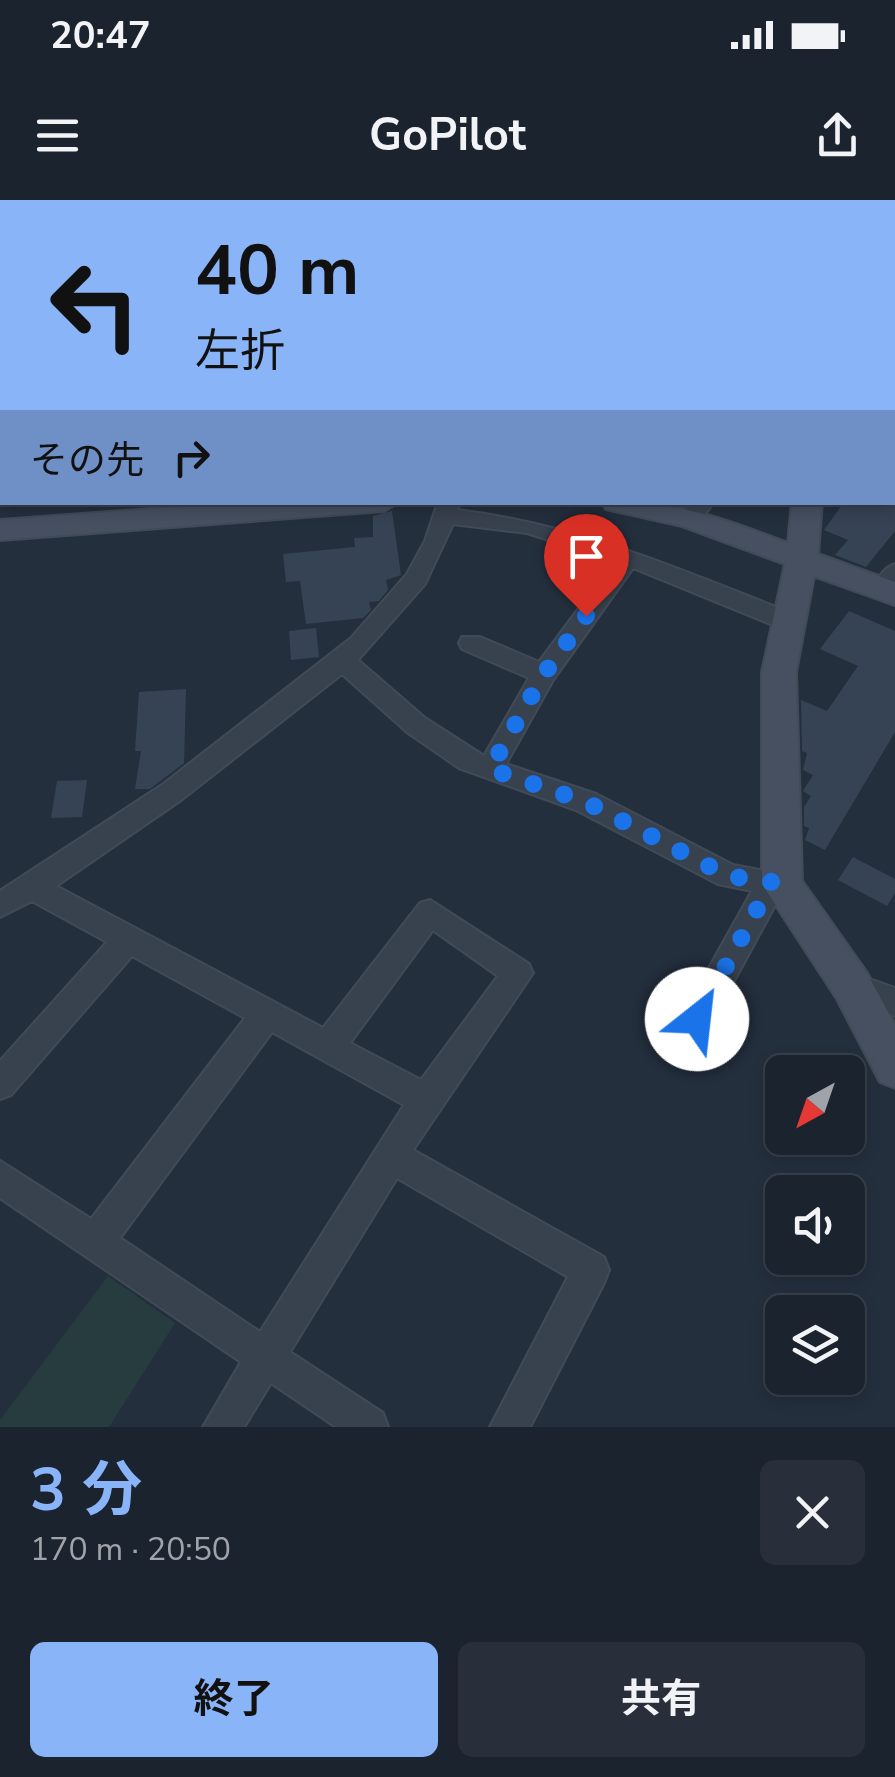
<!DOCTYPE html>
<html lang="ja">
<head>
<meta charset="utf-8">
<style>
	body { margin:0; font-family:"Nunito Sans","Noto Sans JP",sans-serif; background:#282f3a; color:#f1f3f6; height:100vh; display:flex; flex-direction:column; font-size:38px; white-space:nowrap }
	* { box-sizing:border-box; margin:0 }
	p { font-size:32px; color:#a0a4aa }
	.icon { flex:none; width:55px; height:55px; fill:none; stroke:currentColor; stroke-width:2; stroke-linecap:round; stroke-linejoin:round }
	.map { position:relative; height:1227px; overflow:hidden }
	.details { display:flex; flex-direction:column; background:#1b232e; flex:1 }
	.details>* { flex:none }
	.banner { position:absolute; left:0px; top:0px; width:895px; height:305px; box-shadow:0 5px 15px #0003,0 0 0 2px #39404a; background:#8ab4f8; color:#111; overflow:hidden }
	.needle { width:65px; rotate:220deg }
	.tools { position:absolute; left:765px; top:855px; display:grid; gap:20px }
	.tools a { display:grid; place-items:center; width:100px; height:100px; border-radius:15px; background:#1b232e; box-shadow:0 5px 15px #0003,0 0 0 2px #39404a; font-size:50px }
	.pin { position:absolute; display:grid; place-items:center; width:85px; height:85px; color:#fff; margin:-102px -42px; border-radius:50% 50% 50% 0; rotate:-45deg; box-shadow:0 0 10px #0007 }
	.pin .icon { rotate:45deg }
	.me { position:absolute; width:110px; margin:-55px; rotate:29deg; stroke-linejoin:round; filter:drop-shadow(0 0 8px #0008) }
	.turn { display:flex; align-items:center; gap:35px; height:210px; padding:0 30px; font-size:45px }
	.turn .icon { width:130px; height:130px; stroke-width:2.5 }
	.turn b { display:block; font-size:70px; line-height:85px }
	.then { display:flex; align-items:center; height:95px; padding:0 30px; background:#0003; gap:20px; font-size:38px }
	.round { display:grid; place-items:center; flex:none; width:105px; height:105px; border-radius:15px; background:#282f3a }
	.summary { display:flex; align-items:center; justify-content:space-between; height:170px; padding:0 30px }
	h1 { font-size:60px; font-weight:700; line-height:75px; color:#8ab4f8 }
	.primary-button { display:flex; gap:20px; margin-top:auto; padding:20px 30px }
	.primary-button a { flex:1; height:115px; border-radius:15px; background:#8ab4f8; color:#111; font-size:40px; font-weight:700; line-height:115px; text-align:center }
	.primary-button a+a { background:#282f3a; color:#f1f3f6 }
	.status { display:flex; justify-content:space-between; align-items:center; height:70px; padding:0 50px; background:#1b232e; direction:ltr }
	.status svg { height:28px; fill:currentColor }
	header { display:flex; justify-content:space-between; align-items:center; height:130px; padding:0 30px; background:#1b232e; font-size:45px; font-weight:700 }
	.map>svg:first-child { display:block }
	.green { fill:#263c3f }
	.building { fill:#364354 }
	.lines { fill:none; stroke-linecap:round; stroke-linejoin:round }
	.street-casing { stroke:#414a57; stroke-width:4 }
	.secondary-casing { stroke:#414a57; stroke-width:4 }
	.street { fill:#38414e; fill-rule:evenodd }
	.secondary { fill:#465061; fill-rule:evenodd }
	.route { stroke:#1a73e8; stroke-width:18; stroke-dasharray:0 32.4 }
</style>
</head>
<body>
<div class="status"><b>20:47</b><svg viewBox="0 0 49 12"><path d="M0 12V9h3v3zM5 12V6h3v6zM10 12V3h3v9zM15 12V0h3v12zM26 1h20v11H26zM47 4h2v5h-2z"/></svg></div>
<header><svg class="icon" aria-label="menu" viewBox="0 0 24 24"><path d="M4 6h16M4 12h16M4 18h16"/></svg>GoPilot<svg class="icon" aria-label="share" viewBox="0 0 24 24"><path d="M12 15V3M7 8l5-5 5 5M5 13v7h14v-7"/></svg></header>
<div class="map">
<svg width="895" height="1227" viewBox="0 0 895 1227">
	<rect width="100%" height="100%" fill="#242f3e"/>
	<!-- green -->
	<path class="green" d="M108,1076L175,1123L109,1227H0V1220Z"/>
	<!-- building -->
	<g class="building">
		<path d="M844,302H895V331L866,367L835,355L848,340L824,330Z"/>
		<path d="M392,311L401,375L386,380L388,390L379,401L369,402L371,410L363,418L306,424L300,381L286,382L283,354L355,347L354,338L373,337V316Z"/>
		<path d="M849,411L895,431V532L825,650L805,640L809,628L804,626V607L811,596L803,591L813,575L803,570L807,553L802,551L801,500L827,511L858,466L820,449Z"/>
		<path d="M316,428L319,457L291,460L289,431Z"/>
		<path d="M186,489L184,563L150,589H135L141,551H135L139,492Z"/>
		<path d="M87,580L82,617L51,618L57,581Z"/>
		<path d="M853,657L895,679V693L887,706L838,680Z"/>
	</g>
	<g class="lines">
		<defs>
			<g id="street">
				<path d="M417,0H433L434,2H418Z"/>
				<path d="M617,0H636L637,2H618Z"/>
				<path d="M676,0H695L696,2H677Z"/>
				<path d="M825,0H840L841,2H824Z"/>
				<path d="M892,15L895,16V26L892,25Z"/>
				<rect x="0" y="70" width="2" height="10"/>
				<rect x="892" y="77" width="3" height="10"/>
				<path d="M0,184L2,185V197H0Z"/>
				<path d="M438,302H460L457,310C581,325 681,370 796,415L799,421L796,427H778L633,368L553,480L506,564L596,594L733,665L792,676L796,684L792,692L780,696L708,829L697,833L686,829L681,819L686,809L752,691L718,684L576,610L459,568L407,532L342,474L181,600L56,686L323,828L420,703L430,700L529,764L533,773L413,950L604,1057L609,1070L604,1083L530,1227H490L568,1077L397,978L290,1152L383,1213L388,1227H336L271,1183L244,1227H203L241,1162L0,998V961L91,1019L245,818L132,756L11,895L0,899V861L107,742L32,701L0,717V691L162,585L351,438L407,374L425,341ZM453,324L527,333L614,361L539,462L480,437H462L459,443L462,449L529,478L484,556L425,518L358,460L425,384ZM433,730L498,776L421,880L350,843ZM272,832L404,905L260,1132L120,1038Z"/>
				<path d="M691,302H714L698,323L690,325L679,318Z"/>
				<path d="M895,364V389L883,397L875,395L871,389C878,379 883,368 895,364Z"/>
				<path d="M852,773L895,788V816L841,795L837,786L841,777Z"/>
			</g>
			<g id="secondary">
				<path d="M895,132V150L892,151V133Z"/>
				<path d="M246,302H399L384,311L0,340V320Z"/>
				<path d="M602,302C681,302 715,316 788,343L792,302H822L818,354L895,382V405L814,376L796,472L802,681L867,773L895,825V888L880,882L837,799L762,684V472L785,364L682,326L606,309Z"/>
			</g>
		</defs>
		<!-- street casing -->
		<use href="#street" class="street-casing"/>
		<!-- secondary casing -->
		<use href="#secondary" class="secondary-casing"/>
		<!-- street -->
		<use href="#street" class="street"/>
		<!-- secondary -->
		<use href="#secondary" class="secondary"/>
	</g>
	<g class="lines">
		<!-- route -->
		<path class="route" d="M586,416L544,474L490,569L586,602L728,676L772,682L697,819"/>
	</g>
</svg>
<div class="tools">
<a><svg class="needle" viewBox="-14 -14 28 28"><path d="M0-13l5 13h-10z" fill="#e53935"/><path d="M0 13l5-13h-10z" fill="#a0a4aa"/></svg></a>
<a><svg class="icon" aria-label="sound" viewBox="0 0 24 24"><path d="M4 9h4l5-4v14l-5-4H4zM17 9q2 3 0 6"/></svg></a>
<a><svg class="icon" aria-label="layers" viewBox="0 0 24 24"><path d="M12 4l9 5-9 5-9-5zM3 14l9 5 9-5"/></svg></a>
</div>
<div class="pin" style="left:586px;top:416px;background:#d93025"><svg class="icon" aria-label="arrive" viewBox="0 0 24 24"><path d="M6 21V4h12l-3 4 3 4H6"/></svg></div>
<svg class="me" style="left:697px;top:819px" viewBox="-20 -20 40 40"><circle r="19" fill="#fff"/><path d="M0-13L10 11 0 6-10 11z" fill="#1a73e8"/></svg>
<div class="banner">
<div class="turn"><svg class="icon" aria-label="left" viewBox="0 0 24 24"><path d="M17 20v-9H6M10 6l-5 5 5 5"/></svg><div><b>40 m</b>左折</div></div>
<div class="then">その先<svg class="icon" aria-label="right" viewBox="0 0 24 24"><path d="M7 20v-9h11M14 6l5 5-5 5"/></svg></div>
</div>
</div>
<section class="details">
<div class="summary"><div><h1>3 分</h1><p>170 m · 20:50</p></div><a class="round"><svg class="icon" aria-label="close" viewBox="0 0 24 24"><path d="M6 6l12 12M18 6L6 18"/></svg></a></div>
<div class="primary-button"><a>終了</a><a>共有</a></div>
</section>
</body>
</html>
